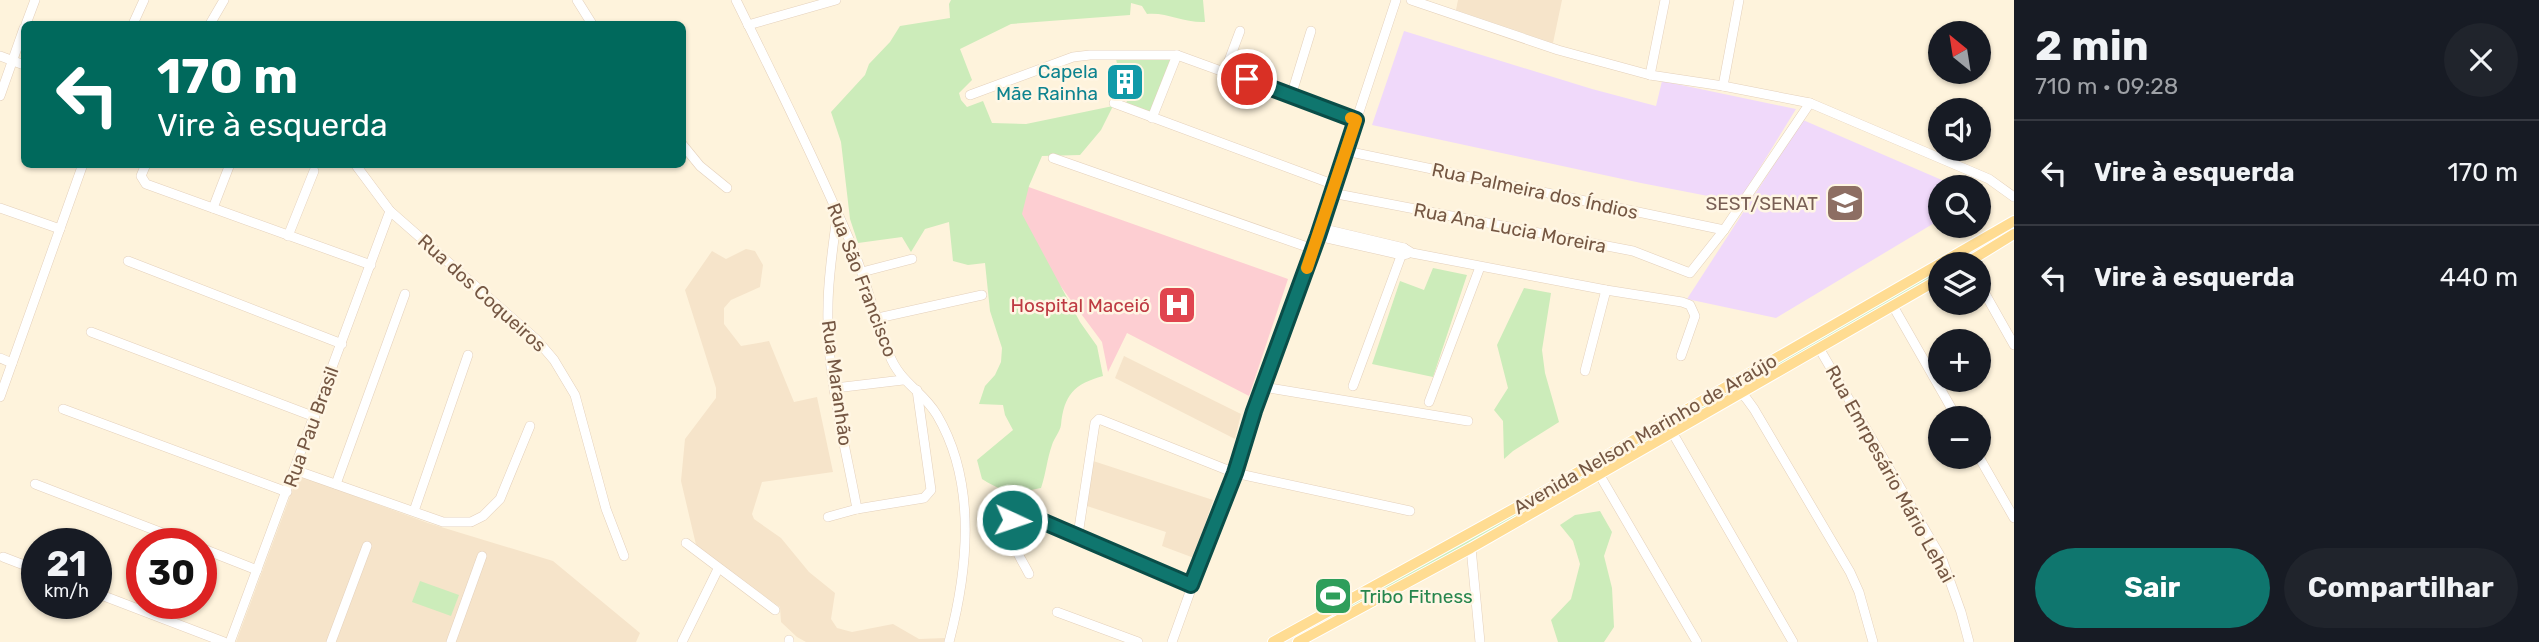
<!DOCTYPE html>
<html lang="pt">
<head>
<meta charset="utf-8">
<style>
	body { margin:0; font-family:Rubik,sans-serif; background:#20242c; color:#f1f3f6; height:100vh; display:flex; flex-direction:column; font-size:26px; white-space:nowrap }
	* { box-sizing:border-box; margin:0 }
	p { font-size:23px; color:#9ea1a6 }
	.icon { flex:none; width:38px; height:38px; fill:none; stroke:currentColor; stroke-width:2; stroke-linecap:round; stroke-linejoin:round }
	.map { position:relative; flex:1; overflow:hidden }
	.drawer { display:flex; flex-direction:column; background:#171b24; width:525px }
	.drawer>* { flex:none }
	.hud { position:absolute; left:21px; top:21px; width:665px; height:147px; border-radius:10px; box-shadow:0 2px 5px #0004; background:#00695c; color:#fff; overflow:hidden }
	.needle { width:46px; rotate:330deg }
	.fabs { position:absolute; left:1928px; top:21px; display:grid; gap:14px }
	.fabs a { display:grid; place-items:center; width:63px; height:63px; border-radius:50%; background:#171b24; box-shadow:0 2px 5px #0004; font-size:35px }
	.speed { position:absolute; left:21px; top:528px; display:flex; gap:14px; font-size:35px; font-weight:700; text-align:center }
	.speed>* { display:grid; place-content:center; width:91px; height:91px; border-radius:50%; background:#171b24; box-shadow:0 2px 5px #0004; line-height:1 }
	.speed small { font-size:18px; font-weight:400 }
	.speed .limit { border:10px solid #d22; background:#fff; color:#111 }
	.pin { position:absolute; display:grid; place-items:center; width:60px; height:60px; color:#fff; margin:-30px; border:4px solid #fff; border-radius:50%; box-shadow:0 2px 7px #0007 }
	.me { position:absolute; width:77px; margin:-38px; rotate:93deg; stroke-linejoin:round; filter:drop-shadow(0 0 5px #0008) }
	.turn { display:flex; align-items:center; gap:24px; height:147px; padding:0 21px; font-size:32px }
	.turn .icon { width:91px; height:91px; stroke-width:2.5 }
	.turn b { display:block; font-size:49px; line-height:60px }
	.round { display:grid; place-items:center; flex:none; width:74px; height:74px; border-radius:37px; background:#20242c }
	.head { display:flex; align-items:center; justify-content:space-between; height:119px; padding:0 21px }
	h1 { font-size:42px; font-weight:700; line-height:52px }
	.action { display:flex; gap:14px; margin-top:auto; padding:14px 21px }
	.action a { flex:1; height:80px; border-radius:42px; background:#0f766e; color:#fff; font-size:28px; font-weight:700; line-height:80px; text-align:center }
	.action a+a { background:#20242c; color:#f1f3f6 }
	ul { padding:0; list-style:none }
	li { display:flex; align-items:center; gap:21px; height:105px; padding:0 21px; border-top:2px solid #363941 }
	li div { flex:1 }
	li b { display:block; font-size:26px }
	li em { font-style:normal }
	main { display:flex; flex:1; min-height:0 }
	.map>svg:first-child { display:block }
	.residential { fill:#f6e4ca }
	.education { fill:#f0d9fa }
	.medical { fill:#fdced2 }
	.green { fill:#ccecba }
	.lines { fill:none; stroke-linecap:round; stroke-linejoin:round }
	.minor-casing { stroke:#e4d0bb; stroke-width:10 }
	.major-casing { stroke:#fff; stroke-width:12 }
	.minor { stroke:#fff; stroke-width:9 }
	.major { stroke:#ffdc92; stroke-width:10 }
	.route-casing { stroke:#0a4d48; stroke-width:18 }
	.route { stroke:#0f766e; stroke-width:12 }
	.slow { stroke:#f59e0b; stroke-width:12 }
	.labels { text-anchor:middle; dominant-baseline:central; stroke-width:5; stroke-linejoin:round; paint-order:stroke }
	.culture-label { font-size:19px; fill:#0d838f; stroke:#fff6e4; text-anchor:end }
	.street-label { font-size:19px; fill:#755743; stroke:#fff6e4 }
	.education-label { font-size:19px; fill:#785e54; stroke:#fff6e4; text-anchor:end }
	.health-label { font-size:19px; fill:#be3a42; stroke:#fff6e4; text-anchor:end }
	.leisure-label { font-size:19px; fill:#27864d; stroke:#fff6e4; text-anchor:start }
</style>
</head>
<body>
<main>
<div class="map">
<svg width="2014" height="642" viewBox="0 0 2014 642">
	<rect width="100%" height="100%" fill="#fef3dc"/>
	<!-- residential -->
	<g class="residential">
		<path d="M1458,0H1562L1553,43L1456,10Z"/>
		<path d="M746,249L755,251L763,265L760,287L731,300L724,308V324L741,346L769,341L794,402L817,397L833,472L762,482L752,514L754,519L781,538L809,572L835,593L831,619L837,628L852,632L893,624L919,639L945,638L944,642H806L797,637L781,622L780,607L697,549L681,481L685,439L716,398V388L685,290L712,251L726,259Z"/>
		<path d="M1124,356L1241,414L1235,439L1115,378Z"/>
		<path d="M1087,459L1213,500L1194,558L1162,546L1166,532L1081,504Z"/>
		<path d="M298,475L428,523L553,561L640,633L636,642H236Z"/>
	</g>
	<!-- education -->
	<g class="education">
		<path d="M1404,31L1592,89L1656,106L1662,81L1796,109L1739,202L1641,183L1372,125Z"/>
		<path d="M1803,120L1958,187H1941V219L1776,318L1687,299Z"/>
	</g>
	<!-- medical -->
	<path class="medical" d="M1023,185L1288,279L1249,396L1127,333L1108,372L1102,342L1013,222Z"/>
	<!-- green -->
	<g class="green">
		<path d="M951,0H1203L1205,22C1184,23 1167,12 1147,14L1142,6L1131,3L1130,15L1011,24L960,49L972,80L959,93L961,100L967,107L983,101L992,123L1026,124L1113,106L1101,130L1080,155L1042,156L1029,186L1022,214L1080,322L1097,346L1103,376C1074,384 1064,395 1061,425C1060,432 1054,438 1052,445C1047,459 1046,473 1041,488C1014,494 1006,494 982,479L977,460L1013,430L1005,415L1003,405L979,404L985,386L995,375L1001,362L1002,348L990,311L985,263L968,265L953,261L949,222L925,229L911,252L902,237L858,243L850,219L841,142L831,112L865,75L869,64L890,42L900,26L950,18L949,4Z"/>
		<path d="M1172,57L1150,113L1126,104L1134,76L1120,77L1116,59Z"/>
		<path d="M1941,267V274L1744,388V382Z"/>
		<path d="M1433,268L1467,275L1433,377L1372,364L1400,281L1424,290Z"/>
		<path d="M1524,288L1551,293L1542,350L1545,373L1559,422L1513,451L1504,459L1503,421L1494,410L1508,388L1497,345Z"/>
		<path d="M1730,389L1733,393L1535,506L1533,503Z"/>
		<path d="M1524,508L1529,510L1344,613L1339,610Z"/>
		<path d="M1600,511L1612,532L1604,556L1612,588L1614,627L1604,642H1558L1551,620L1571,599L1580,564L1573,541L1560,525L1575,515Z"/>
		<path d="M420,581L459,595L451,616L412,602Z"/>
	</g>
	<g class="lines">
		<defs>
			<g id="minor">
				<path d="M577,0L592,24"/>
				<path d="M736,0C775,79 814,158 849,239C865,276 874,316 889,354C900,383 922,390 937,415C977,483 968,570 949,642"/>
				<path d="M1411,0L1558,50L1650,75L1723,86L1810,103L1989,179L2014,197"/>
				<path d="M26,24L35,0"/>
				<path d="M133,24L144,0"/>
				<path d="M210,24L224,0"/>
				<path d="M748,25L836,0"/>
				<path d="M0,56L24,65"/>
				<path d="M1225,71L1240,31"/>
				<path d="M1650,75L1665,0"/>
				<path d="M1723,86L1739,0"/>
				<path d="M970,95L1073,57L1090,55H1177L1356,120"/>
				<path d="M0,96L24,28"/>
				<path d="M1291,96L1311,31"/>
				<path d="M1114,103L1335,185"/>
				<path d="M1152,118L1177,55"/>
				<path d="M682,144L700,166L727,188"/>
				<path d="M1346,151L1724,230"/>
				<path d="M1053,158L1313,249"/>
				<path d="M146,164L141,176L146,184L371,265"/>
				<path d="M355,164L390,211L537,340L554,360L575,395L606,509L624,556"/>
				<path d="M1332,193L1633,251L1690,273L1724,230L1810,103"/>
				<path d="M0,208L60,229"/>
				<path d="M213,208L230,164"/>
				<path d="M837,216C833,247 828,277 828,307C826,375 845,443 857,509"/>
				<path d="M1320,228L1404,248L1412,253L1606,290L1682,302L1690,305L1695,316L1681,356"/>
				<path d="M288,236L314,171"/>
				<path d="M1318,236L1402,255L1407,254"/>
				<path d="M128,261L342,344"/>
				<path d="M862,272L912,259"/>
				<path d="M1979,283L2014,345"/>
				<path d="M1893,306L1957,418"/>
				<path d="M878,318L982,295"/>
				<path d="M91,332L315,417"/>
				<path d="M1819,348L1942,559L1961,612L1969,642"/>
				<path d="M0,358L12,363"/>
				<path d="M1585,371L1606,290"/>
				<path d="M1731,385L1746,398L1754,409L1850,572L1859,592L1873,642"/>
				<path d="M1353,386L1404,248"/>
				<path d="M1263,387L1468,421"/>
				<path d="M835,388L903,380"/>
				<path d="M0,397L83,164"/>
				<path d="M1429,402L1480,267"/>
				<path d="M63,409L287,492"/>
				<path d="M1672,432L1793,642"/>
				<path d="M1979,457L2014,518"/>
				<path d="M295,470L443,522H471L483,516L500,499L530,426"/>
				<path d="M1599,474L1697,642"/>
				<path d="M35,484L191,544"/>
				<path d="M336,484L405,294"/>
				<path d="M414,511L468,355"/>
				<path d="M828,517L857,509L924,498L931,490L917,390"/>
				<path d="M1078,535L1095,423L1099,419L1235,473L1410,511"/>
				<path d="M686,543L775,610"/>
				<path d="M201,548L257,570"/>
				<path d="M1471,548L1480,642"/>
				<path d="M3,557L37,570"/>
				<path d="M1029,574C1021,558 1006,538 1012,520L1019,516L1037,519L1191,585"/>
				<path d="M96,593L224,642"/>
				<path d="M1057,612L1138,642"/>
				<path d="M230,642L390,211"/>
				<path d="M331,642L367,546"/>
				<path d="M451,642L482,556"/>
				<path d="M682,642L718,569"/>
				<path d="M789,642V640"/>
				<path d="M1172,642L1318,236L1396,0"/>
			</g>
			<g id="major">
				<path d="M1965,264L2014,234"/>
				<path d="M1273,642L1528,501L2014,221"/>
				<path d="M1298,642L1471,548L1941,278"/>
			</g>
		</defs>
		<!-- minor casing -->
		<use href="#minor" class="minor-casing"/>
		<!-- major casing -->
		<use href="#major" class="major-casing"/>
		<!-- minor -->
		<use href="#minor" class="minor"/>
		<!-- major -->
		<use href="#major" class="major"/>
	</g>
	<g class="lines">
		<defs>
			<path id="route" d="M1012,520L1019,516L1037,519L1191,585L1235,473L1254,411L1318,236L1356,120L1247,79"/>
		</defs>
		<!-- route casing -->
		<use href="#route" class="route-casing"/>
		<!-- route -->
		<use href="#route" class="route"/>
		<!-- slow -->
		<path class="slow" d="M1307,268L1356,120L1351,118"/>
	</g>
	<!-- icons -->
	<defs>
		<symbol id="building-square" viewBox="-11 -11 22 22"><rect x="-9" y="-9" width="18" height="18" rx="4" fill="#0f9aa8" stroke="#fff6e4"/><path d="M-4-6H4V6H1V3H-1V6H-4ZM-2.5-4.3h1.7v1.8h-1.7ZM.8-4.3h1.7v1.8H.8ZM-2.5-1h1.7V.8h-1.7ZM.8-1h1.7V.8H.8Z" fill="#fff"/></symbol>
		<symbol id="university-square" viewBox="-11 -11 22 22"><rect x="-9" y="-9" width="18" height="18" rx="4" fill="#8d6e63" stroke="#fff6e4"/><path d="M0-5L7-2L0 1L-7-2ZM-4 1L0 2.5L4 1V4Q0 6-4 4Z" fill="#fff"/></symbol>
		<symbol id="hospital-square" viewBox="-11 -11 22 22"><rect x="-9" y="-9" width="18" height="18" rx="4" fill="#e0444e" stroke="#fff6e4"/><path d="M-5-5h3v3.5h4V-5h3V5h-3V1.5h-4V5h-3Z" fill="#fff"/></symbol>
		<symbol id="stadium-square" viewBox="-11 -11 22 22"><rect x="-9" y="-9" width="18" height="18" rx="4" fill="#2e9e5b" stroke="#fff6e4"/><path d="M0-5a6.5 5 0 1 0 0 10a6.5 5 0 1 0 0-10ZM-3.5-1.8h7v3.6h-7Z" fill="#fff"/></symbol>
	</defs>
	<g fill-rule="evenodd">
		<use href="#building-square" x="1103" y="60" width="44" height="44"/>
		<use href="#university-square" x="1823" y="181" width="44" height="44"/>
		<use href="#hospital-square" x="1155" y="283" width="44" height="44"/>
		<use href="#stadium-square" x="1311" y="574" width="44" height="44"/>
	</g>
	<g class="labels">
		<!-- culture labels -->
		<g class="culture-label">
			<text x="1098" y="71">Capela<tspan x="1098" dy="22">Mãe Rainha</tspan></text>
		</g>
		<!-- street labels -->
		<g class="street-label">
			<text transform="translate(1535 191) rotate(12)">Rua Palmeira dos Índios</text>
			<text transform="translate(1510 228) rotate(11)">Rua Ana Lucia Moreira</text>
			<text transform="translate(862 280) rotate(69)">Rua São Francisco</text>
			<text transform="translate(482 293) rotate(42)">Rua dos Coqueiros</text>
			<text transform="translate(837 383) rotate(82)">Rua Maranhão</text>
			<text transform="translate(311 427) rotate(-70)">Rua Pau Brasil</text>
			<text transform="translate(1645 434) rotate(-30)">Avenida Nelson Marinho de Araújo</text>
			<text transform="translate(1890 474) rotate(61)">Rua Emrpesário Mário Lehai</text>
		</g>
		<!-- education labels -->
		<g class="education-label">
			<text x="1818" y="203">SEST/SENAT</text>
		</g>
		<!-- health labels -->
		<g class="health-label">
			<text x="1150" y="305">Hospital Maceió</text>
		</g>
		<!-- leisure labels -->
		<g class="leisure-label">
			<text x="1360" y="596">Tribo Fitness</text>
		</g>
	</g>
</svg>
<div class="fabs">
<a><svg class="needle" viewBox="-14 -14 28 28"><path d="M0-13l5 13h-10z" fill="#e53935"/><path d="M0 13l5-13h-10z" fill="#9ea1a6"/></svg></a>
<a><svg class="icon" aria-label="sound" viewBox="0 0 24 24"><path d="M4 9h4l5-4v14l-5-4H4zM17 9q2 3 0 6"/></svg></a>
<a><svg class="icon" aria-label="search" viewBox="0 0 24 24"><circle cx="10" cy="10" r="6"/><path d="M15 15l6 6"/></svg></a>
<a><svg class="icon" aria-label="layers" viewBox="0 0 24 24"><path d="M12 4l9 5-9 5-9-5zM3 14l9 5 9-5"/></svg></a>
<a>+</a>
<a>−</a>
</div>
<div class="speed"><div>21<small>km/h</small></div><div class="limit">30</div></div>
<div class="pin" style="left:1247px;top:79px;background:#d93025"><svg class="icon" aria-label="arrive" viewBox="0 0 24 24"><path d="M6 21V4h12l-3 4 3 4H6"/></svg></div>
<svg class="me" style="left:1012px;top:520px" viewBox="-20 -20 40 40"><circle r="17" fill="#0f766e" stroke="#fff" stroke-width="3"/><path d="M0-11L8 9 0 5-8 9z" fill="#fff"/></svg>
<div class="hud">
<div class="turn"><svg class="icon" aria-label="left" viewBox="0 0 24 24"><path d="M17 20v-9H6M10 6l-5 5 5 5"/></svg><div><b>170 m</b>Vire à esquerda</div></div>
</div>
</div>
<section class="drawer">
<div class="head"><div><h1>2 min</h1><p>710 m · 09:28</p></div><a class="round"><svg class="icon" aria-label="close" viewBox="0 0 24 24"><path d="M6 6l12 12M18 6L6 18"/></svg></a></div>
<ul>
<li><svg class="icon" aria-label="left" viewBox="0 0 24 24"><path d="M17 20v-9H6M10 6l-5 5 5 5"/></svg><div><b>Vire à esquerda</b></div><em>170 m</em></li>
<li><svg class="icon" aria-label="left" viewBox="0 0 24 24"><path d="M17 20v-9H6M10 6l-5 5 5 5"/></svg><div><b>Vire à esquerda</b></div><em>440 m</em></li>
</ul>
<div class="action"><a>Sair</a><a>Compartilhar</a></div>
</section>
</main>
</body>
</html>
